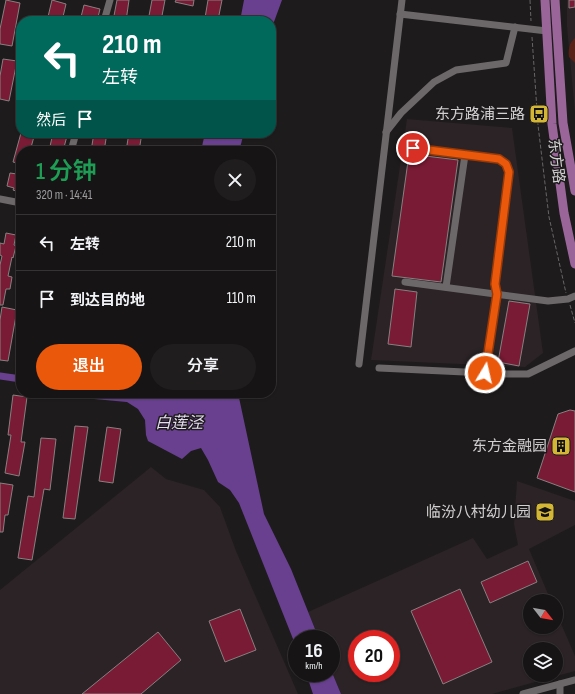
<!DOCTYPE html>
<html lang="zh">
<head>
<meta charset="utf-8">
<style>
	body { margin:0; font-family:"Sofia Sans Condensed","Noto Sans SC",sans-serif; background:#1f1d1e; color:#f1f3f6; height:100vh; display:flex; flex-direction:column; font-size:15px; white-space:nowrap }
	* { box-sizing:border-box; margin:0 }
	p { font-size:13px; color:#9e9ea0 }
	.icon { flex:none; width:22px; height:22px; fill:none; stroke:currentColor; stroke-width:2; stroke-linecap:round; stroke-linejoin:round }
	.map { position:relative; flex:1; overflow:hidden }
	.side { position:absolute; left:16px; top:146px; width:260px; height:252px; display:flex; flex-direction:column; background:#161415; border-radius:16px; box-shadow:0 1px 3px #0004,0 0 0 1px #353334 }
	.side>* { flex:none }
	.guide { position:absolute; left:16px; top:16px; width:260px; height:122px; border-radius:16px; box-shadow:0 1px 3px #0004,0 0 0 1px #353334; background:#00695c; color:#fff; overflow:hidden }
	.needle { width:26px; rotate:121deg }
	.controls { position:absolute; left:523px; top:594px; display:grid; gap:8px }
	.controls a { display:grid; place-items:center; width:40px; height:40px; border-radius:50%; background:#161415; box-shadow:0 1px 3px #0004,0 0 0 1px #353334; font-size:20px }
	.speed { position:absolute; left:288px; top:630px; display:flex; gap:8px; font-size:20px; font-weight:700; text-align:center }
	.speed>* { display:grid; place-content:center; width:52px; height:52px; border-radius:50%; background:#161415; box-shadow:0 1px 3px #0004,0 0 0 1px #353334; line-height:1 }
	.speed small { font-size:10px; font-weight:400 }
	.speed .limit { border:6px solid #d22; background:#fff; color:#111 }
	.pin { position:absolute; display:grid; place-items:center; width:34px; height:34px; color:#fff; margin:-17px; border:2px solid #fff; border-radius:50%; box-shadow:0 1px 4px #0007 }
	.me { position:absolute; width:44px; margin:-22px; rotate:9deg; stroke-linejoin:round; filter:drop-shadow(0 0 3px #0008) }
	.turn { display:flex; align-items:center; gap:14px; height:84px; padding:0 20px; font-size:18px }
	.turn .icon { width:52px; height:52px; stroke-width:2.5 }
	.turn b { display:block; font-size:28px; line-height:34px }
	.then { display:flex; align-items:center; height:38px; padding:0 20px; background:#0003; gap:8px; font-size:15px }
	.round { display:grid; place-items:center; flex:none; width:42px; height:42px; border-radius:21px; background:#1f1d1e }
	.summary { display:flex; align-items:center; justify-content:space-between; height:68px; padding:0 20px }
	h1 { font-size:24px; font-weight:600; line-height:30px; color:#1e9e55 }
	.button { display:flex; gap:8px; margin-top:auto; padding:8px 20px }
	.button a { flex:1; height:46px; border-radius:24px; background:#ea580c; color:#fff; font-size:16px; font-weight:600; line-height:46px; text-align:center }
	.button a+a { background:#1f1d1e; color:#f1f3f6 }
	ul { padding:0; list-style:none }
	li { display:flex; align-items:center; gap:12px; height:56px; padding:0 20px; border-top:1px solid #353334 }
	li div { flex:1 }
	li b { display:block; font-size:15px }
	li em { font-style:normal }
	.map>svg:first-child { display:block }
	.built { fill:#2b2326; fill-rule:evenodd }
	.green { fill:#592219 }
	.water { fill:#68408f }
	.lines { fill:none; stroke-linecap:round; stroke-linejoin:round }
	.canal { stroke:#68408f; stroke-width:7 }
	.building { fill:#7a1b35; stroke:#858181 }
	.path { stroke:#686566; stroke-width:1; stroke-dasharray:4 2; stroke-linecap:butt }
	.minor { stroke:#6c686a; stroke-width:7 }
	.major { stroke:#9a6699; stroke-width:9 }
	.route-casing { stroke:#983908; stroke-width:10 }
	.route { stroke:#ea580c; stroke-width:7 }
	.labels { text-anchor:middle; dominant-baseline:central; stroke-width:3; stroke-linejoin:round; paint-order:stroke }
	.poi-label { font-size:15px; fill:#d2d0d1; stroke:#1e1b1c; text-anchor:end }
	.street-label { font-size:15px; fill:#d2d0d1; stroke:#1e1b1c }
	.water-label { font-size:16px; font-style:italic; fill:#e6ddf3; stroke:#1e1b1c }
</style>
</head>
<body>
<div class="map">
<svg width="575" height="694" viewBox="0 0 575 694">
	<rect width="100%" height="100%" fill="#1e1b1c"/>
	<!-- built -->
	<g class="built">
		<path d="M567,0H575V113L567,27Z"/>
		<path d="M407,119L512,128L543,353L525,367L371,360Z"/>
		<path d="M151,467L166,479L204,490L220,507L236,551L298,694H0V590Z"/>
		<path d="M517,481L575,501V525L529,549L551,601H530V627H556V612L575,656V671L492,694H341L331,670V639H319L308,612L473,538L487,559L518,545L514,524ZM357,639H391V673H357ZM530,649H556V675H530Z"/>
	</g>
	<!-- green -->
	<path class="green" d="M575,38V63L569,57C568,50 569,43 575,38Z"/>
	<!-- water -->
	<g class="water">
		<path d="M244,0H282L271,30V21H240Z"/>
		<path d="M205,133H244L239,151H201Z"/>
		<path d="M83,393H238L264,514L291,569L319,639H297V649L239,503L230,490L218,482L208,460L201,448L191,451L182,459L148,441L146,435L145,420L138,409L127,402L83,398Z"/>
		<path d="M331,670L341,694H313L306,673H331Z"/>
	</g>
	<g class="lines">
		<!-- canal -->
		<path class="canal" d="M0,376L21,379"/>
	</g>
	<!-- building -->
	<g class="building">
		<path d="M6,0L20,3L12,46L0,44V29Z"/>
		<path d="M52,0L66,4L62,21H47Z"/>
		<path d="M117,0H129L126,21H113Z"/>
		<path d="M152,0H165L161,21H148Z"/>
		<path d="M176,0H194L193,6L175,2Z"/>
		<path d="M208,0H222L218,20L205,18Z"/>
		<path d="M569,0H575V7L569,8Z"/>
		<path d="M84,5L100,9L97,21H80Z"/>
		<path d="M3,59L17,61L9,101L0,99V76Z"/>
		<path d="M21,133H35L30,151H21V164L13,162Z"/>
		<path d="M53,133L67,136L63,151H49Z"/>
		<path d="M94,133H107L104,151H91Z"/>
		<path d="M129,133H142L139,151H126Z"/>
		<path d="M409,154L458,160L441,282L392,276Z"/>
		<path d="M19,165H21V183L19,192L13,190L14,188L7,186L10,173L17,174Z"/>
		<path d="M6,233L16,235L14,245L16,246L13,258L12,257L8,276L12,277L10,289H6L3,305H0V265L2,256L0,255V243L4,244Z"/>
		<path d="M395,289L417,292L411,347L388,344Z"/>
		<path d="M509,301L530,304L519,366L498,362Z"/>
		<path d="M2,307L17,310L8,361L0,360V320Z"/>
		<path d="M13,395L27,397L21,442H25L19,476L5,473L11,435H8Z"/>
		<path d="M570,410L575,411V492L537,478L558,414Z"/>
		<path d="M75,426L88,427L75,519L63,518Z"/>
		<path d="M107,427L121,429L113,483L99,481Z"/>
		<path d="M41,438L56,439L50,490L44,489L32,560L18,558L28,496L34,497Z"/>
		<path d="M0,483L13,485L8,515H5L3,532H0Z"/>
		<path d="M528,561L537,582L490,603L481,582Z"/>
		<path d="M460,589L492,662L443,684L411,611Z"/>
		<path d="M240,609L256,650L225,662L209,621Z"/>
		<path d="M158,632L181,660L141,694H82Z"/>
	</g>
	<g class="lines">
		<!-- path -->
		<g class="path">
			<path d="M530,0L531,21"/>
			<path d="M532,37L538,125L549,217L566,293"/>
			<path d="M570,305L575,323"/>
		</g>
		<!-- minor -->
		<g class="minor">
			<path d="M400,14L547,31"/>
			<path d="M104,21L110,0"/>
			<path d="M386,132L401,113L434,82L456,70L506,63L515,27"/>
			<path d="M413,148L499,159L506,164L509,172L495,284L497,294L485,373"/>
			<path d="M71,151L76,133"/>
			<path d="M0,199L21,203"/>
			<path d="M405,282L548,301L568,299L575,296"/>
			<path d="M446,287L465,155"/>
			<path d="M359,364L402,0"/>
			<path d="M379,368L507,374H528L575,351"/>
			<path d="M560,684V694"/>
			<path d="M523,694L575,680"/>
		</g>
		<!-- major -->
		<g class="major">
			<path d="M545,0L552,124L564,213L575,264"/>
			<path d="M555,0L563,123L575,191"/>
		</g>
	</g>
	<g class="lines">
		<defs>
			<path id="route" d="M413,148L499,159L506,164L509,172L495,284L497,294L485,373"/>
		</defs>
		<!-- route casing -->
		<use href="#route" class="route-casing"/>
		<!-- route -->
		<use href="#route" class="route"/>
	</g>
	<!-- icons -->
	<defs>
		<symbol id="bus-square" viewBox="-11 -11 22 22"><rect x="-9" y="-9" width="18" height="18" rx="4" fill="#d4b635" stroke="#1e1b1c"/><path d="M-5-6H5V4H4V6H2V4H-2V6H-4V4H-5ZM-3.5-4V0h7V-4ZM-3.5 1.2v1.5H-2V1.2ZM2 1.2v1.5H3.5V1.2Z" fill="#111"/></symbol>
		<symbol id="building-square" viewBox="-11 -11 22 22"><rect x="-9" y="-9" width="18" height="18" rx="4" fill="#d4b635" stroke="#1e1b1c"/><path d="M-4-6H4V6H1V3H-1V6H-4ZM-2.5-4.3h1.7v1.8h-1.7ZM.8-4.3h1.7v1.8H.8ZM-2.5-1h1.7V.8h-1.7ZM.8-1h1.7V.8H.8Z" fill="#111"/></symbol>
		<symbol id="school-square" viewBox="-11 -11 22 22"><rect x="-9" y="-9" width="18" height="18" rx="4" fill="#d4b635" stroke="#1e1b1c"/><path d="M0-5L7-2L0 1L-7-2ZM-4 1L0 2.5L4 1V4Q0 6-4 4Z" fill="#111"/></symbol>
	</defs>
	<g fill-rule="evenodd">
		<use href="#bus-square" x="528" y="103" width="22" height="22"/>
		<use href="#building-square" x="550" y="435" width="22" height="22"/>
		<use href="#school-square" x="534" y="501" width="22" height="22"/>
	</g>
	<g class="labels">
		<!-- poi labels -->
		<g class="poi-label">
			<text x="525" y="114">东方路浦三路</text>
			<text x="547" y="446">东方金融园</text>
			<text x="531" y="512">临汾八村幼儿园</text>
		</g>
		<!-- street labels -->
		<g class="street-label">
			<text transform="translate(556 161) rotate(83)">东方路</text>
		</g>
		<!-- water labels -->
		<g class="water-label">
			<text x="179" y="423">白莲泾</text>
		</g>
	</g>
</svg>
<div class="controls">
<a><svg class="needle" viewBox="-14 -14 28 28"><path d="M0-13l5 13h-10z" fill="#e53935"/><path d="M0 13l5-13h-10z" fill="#9e9ea0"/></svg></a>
<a><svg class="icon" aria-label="layers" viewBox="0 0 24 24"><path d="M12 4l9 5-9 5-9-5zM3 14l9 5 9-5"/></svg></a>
</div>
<div class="speed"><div>16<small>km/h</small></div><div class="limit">20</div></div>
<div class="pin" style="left:413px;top:148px;background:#d93025"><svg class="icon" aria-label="arrive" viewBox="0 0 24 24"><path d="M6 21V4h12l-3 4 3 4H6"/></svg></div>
<svg class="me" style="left:485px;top:373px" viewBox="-20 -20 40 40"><circle r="17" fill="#ea580c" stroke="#fff" stroke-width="3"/><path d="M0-11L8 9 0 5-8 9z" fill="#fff"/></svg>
<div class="guide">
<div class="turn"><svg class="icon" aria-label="left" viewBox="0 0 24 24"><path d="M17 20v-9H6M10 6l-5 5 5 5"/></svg><div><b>210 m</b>左转</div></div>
<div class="then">然后<svg class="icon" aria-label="arrive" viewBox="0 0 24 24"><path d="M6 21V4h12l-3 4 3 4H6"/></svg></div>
</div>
<section class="side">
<div class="summary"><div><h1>1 分钟</h1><p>320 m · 14:41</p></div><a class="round"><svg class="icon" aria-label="close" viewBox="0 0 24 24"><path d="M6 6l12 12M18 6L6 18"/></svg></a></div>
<ul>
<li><svg class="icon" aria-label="left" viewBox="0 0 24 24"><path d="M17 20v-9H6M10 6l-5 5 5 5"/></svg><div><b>左转</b></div><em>210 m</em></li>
<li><svg class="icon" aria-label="arrive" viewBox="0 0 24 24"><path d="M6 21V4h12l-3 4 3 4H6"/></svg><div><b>到达目的地</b></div><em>110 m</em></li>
</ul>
<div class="button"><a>退出</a><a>分享</a></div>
</section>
</div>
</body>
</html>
